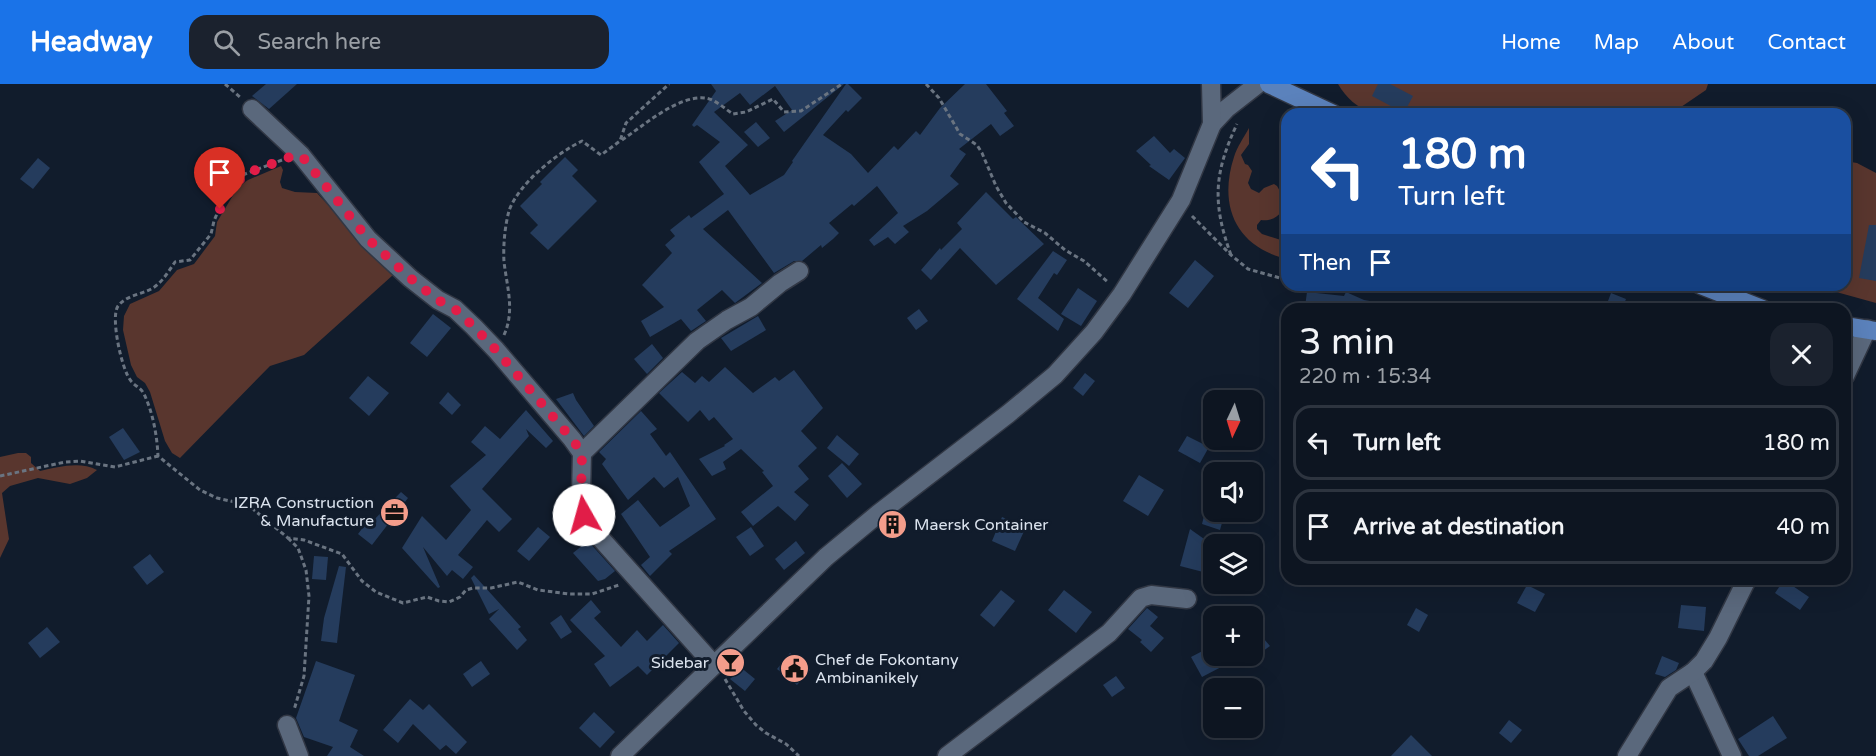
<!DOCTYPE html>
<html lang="en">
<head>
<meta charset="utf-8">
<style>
	body { margin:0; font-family:"Varela Round",sans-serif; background:#1b222e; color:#f1f3f6; height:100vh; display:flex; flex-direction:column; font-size:22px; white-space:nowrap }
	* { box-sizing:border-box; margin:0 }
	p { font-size:20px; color:#9a9fa5 }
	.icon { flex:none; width:33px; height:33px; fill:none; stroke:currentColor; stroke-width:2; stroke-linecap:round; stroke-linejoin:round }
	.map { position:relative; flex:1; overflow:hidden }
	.side { position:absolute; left:1281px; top:219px; width:570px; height:282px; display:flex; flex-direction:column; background:#0d1521; border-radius:18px; box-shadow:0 6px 24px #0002,0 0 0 2px #2d343f }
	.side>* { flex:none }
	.guide { position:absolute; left:1281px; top:24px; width:570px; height:183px; border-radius:18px; box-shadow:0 6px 24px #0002,0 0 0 2px #2d343f; background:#1a4fa0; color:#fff; overflow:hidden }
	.needle { width:39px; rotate:184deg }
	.controls { position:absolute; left:1203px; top:306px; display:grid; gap:12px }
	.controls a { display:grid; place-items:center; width:60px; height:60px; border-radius:12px; background:#0d1521; box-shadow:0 6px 24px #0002,0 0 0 2px #2d343f; font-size:30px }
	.pin { position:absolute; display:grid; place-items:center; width:51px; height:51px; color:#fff; margin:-62px -26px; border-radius:50% 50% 50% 0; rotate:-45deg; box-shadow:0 0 6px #0007 }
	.pin .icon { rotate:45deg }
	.me { position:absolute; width:66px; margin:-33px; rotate:353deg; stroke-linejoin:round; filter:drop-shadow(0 0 4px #0008) }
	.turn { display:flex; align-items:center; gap:21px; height:126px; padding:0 18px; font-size:27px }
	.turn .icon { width:78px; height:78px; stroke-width:2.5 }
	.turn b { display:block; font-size:42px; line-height:51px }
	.then { display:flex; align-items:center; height:57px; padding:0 18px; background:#0003; gap:12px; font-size:22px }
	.round { display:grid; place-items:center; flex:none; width:63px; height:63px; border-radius:18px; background:#1b222e }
	.headline { display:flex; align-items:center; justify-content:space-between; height:102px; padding:0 18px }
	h1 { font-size:36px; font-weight:600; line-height:45px }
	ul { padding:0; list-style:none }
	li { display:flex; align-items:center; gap:18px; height:75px; margin:0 12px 9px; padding:0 6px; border:3px solid #2d343f; border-radius:18px }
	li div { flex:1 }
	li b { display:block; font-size:22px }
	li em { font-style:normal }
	header { display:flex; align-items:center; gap:36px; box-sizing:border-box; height:84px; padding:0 30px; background:#1a73e8; color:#fff }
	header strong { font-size:28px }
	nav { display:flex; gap:33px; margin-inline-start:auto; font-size:21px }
	.search { width:420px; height:54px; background:#1b222e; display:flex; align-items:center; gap:15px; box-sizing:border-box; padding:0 21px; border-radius:18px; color:#9a9fa5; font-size:22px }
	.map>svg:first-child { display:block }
	.green { fill:#59362e }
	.building { fill:#253c5d }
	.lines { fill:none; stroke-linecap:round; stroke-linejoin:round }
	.minor-casing { stroke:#313744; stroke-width:21 }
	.major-casing { stroke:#313744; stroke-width:21 }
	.path { stroke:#6a7481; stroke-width:3; stroke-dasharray:4.5 3; stroke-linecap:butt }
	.minor { stroke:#5a687c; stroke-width:18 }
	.major { stroke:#5b82bc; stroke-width:18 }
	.route { stroke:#e11d48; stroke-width:10; stroke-dasharray:0 18 }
	.labels { text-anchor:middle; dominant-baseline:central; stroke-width:6; stroke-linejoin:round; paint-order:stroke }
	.poi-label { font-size:16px; fill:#dbe3ee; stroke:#111c2c; text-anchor:end }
</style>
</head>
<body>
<header>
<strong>Headway</strong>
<div class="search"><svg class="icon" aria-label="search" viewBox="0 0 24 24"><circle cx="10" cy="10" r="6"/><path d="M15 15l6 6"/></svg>Search here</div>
<nav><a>Home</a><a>Map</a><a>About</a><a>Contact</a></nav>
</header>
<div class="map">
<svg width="1876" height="672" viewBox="0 0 1876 672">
	<rect width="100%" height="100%" fill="#111c2c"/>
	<!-- green -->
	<g class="green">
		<path d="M1338,0H1708L1706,6L1681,23L1662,30H1372C1357,23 1346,14 1338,0Z"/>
		<path d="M1249,44V60L1241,71L1245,80L1248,81L1252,87L1248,99L1251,105L1259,109L1264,104L1274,100L1277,102L1281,109H1284C1287,125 1278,138 1261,136L1257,141V145L1262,150L1287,158V175C1236,163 1218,122 1234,73C1237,63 1244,53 1249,44Z"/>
		<path d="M1845,77L1857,79L1876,89V219L1811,201H1845Z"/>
		<path d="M281,82L283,86L280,98L282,104L295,108L317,109L393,191L304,271L270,282L180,374L172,369L165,357L150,308L145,299L137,293L131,281L123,246L124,232L130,220L159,207L177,186L194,180L215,152L217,138L238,103L248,96Z"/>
		<path d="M18,369H26L31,373V379L40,387C58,383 80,377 97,386L87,394L70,400L38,394L10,402L2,409L9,455L0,474V373Z"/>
	</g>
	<!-- building -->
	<g class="building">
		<path d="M266,0H297L269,25L252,12Z"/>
		<path d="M711,0H844L784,48L775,37L792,26L775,2L750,21L740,9L714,28L748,61L725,82L750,111L784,91L793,78L792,77L846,0H848L862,14L848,28L846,26L823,51L851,70L868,89L894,62L898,66L916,47L920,51L940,24L965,0H986L1007,27L1004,29L1014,42L1000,52L991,40L959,65L966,70L950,92L959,100L927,127L903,142L909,148L895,160L888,153L874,162L869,156L898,129L877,102L854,122L852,120L829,139L839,149L833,155L822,164L821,161L802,177H794L774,189L728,126L703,145L762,199L735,219L722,206L697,226L706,237L691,247L681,235L650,253L641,237L664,223L642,201L672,169L665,161L675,152L670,146L689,131L691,134L724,110L699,78L720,58L697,41L694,43L692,41L716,7Z"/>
		<path d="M1378,0H1390L1413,12L1404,29L1372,12Z"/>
		<path d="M756,38L770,54L758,63L744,48Z"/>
		<path d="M1154,52L1170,69L1174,65L1185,74L1169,96L1149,82L1151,81L1136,67Z"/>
		<path d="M565,73L578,86L572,92L597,117L548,166L530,149L538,141L520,122L542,100L540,98Z"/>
		<path d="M38,74L50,84L33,105L20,95Z"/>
		<path d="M986,108L1013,135L1016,133L1044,160L996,201L960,164L931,196L921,186L940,164L941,166L962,145L957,139Z"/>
		<path d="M1869,141H1876V197L1859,194Z"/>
		<path d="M1053,167L1067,176L1057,191L1054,189L1038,214L1064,235L1058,247L1017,215Z"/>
		<path d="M1195,176L1214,192L1188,224L1169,209Z"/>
		<path d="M1078,204L1097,217L1081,242L1061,230Z"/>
		<path d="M1307,208L1344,212L1346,208L1364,216L1375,218V221L1383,225L1305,223Z"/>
		<path d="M1611,209L1626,215L1622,225H1605Z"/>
		<path d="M919,225L928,237L916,246L907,234Z"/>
		<path d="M433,230L451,244L427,273L410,259Z"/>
		<path d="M758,232L766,246L731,267L721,254Z"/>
		<path d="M652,260L663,274L647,290L634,275Z"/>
		<path d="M725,283L753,309L775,293L779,297L794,286L823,324L801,347L817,364L798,382L809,395L794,408L809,421L795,437L778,422L753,442L741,428L773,402L762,388L764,387L741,365L723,378L726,385L712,392L699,375L725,362L724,361L733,355L714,333L709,337L700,326L688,338L659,309L682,288L695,299L702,292L709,298Z"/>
		<path d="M1085,289L1095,297L1083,312L1073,304Z"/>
		<path d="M368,292L389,309L369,332L349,314Z"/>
		<path d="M448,308L461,321L452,331L439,319Z"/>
		<path d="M573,309L576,316L594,342L584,352L556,315Z"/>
		<path d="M526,326L553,357L546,364L526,345L529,352L482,405L512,435L499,448L487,436L458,471L473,483L463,495L452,486L447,492L423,463L440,503L438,504L402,464L422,432L446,456L471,426L450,402L486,371L471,358L485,342L500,355Z"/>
		<path d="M641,327L657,345L650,350L666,372L670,368L716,435L669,467L672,470L650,492L641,481L650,473L621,430L638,416L660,443L690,422L678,393L664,404L654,393L628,416L602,380L606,375L599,368Z"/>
		<path d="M123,344L140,368L124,376L109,353Z"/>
		<path d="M837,351L859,370L849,382L827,364Z"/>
		<path d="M1187,352L1209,363L1200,379L1178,367Z"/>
		<path d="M842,379L862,400L847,414L828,392Z"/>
		<path d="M1139,391L1164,406L1148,432L1123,417Z"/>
		<path d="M401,408L408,414L372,461L358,450L367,438L370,440Z"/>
		<path d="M1205,428H1225L1220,446L1202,440Z"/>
		<path d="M1002,433L1026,443L1015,467L992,457Z"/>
		<path d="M538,443L550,453L529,477L517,467Z"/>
		<path d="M751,443L764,462L750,472L736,453Z"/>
		<path d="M1190,445L1214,462L1207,489L1180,482Z"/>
		<path d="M588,457L615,487L605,495L598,497L573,469Z"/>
		<path d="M796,457L805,469L784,486L775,475Z"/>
		<path d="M150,470L164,488L147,501L133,483Z"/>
		<path d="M314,472L328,473L326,496L312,495Z"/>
		<path d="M339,482L346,483L337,559L321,557L324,534Z"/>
		<path d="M474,491L521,543L518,545L527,556L517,566L489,535L499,525L489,530L471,494Z"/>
		<path d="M1784,496L1809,513L1800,526L1775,509Z"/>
		<path d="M1527,501L1545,510L1535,528L1517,519Z"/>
		<path d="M1001,506L1015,517L994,543L980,531Z"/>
		<path d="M1064,506L1092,528L1076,549L1048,526Z"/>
		<path d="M591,516L601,528L594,534L621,563L637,546L647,557L663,541L679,559L647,591L638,582L610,603L594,580L605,572L570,536Z"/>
		<path d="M1681,521L1706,523L1704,547L1678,544Z"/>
		<path d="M1147,524L1158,533L1150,542L1164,554L1151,568L1140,558L1142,556L1128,545Z"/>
		<path d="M1416,524L1428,531L1419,548L1407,541Z"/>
		<path d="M561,531L572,548L561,555L550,539Z"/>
		<path d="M1252,541L1270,562L1252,575Z"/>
		<path d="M47,543L60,558L40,574L28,559Z"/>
		<path d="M1214,561V572H1220L1225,581L1202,593L1191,573Z"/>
		<path d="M790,569L810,586L797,601L777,585Z"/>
		<path d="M1662,572L1679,579L1676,586L1665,593L1655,590Z"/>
		<path d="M316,577L355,591L339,637L358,646L350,663L364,672H327L333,663L304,653L296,634Z"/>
		<path d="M481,577L490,590L472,603L463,590Z"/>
		<path d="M734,578L755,595L745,607L730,595L732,593L725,586Z"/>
		<path d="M1116,592L1125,604L1112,613L1103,601Z"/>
		<path d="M410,615L423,626L429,620L467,658L456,670L446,661L440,666L413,640L398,659L383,646Z"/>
		<path d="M594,628L615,648L600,664L579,644Z"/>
		<path d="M1773,632L1787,654L1758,672H1749L1738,655Z"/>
		<path d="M1509,636L1522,646L1511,659L1499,649Z"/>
		<path d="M1411,651L1432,672H1391Z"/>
	</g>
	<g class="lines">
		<defs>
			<g id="minor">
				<path d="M252,25L301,71L368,155L410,194L438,216L455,225L474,243L496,266L572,355L582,369L581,412L584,431L594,447L714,581"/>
				<path d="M1212,40L1226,25L1258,0"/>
				<path d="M1845,292L1867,245"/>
				<path d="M582,369L697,257L727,236L751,223L780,199L799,187"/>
				<path d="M1693,588L1732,672"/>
				<path d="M287,641L299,672"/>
				<path d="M620,672L826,473L878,430L1008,330L1055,291L1094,248L1122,210L1181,116L1212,40L1211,0"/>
				<path d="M947,672L1109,549L1141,514L1151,511L1187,515"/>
				<path d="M1627,672L1669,604L1693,588L1704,577L1718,554L1747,495"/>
			</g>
			<g id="major">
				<path d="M1269,0L1333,30"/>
				<path d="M1701,201L1762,225"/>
				<path d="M1845,242L1876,247"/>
			</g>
		</defs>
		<!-- minor casing -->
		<use href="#minor" class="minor-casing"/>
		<!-- major casing -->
		<use href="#major" class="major-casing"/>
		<!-- path -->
		<g class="path">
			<path d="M225,0L240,13"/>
			<path d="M926,0L939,14L960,50L977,61L982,69L996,102L1006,119L1024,138L1045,149L1065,166L1084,177L1109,199"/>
			<path d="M622,56C643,42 678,11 705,14C715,15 725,25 733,30L746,28L773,15L784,28L801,27L842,0"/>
			<path d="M282,76L245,90L236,98L223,115L214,137L211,150L190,176L175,178C170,185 165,194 158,200C147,211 128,209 118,222C110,233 122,287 131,297C135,302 141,304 144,310C153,329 157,351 158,372L200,406L217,414L248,421L288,454L304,456L342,470L362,497L376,508L403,519L427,513L439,517L449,518L460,513L466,506L473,504H491L518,498L538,506L569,510H592L619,501"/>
			<path d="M1192,132L1231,171L1248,185L1287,196"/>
			<path d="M1231,171C1212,119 1214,89 1237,40"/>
			<path d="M504,251C515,227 507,203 504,178C503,162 505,141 509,127C518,100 557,69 582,57L601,71L620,57L626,39L669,0"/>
			<path d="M0,392L65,378L80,377L115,383L158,372"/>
			<path d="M288,454L298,464L306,486L309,512L304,592L294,626"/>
			<path d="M725,595L744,627L756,641L766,649L786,660L799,672"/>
		</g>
		<!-- minor -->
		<use href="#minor" class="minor"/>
		<!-- major -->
		<use href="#major" class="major"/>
	</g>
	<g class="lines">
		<!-- route -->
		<path class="route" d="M220,125L230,106L245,90L290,73L301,71L368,155L410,194L438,216L455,225L474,243L496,266L572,355L582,369L581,412L584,431"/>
	</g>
	<!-- icons -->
	<defs>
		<symbol id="office-disc" viewBox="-11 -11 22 22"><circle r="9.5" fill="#f49d8b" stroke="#111c2c"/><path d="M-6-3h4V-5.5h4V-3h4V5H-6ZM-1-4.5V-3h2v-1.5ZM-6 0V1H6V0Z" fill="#111"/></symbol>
		<symbol id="building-disc" viewBox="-11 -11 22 22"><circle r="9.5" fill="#f49d8b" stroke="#111c2c"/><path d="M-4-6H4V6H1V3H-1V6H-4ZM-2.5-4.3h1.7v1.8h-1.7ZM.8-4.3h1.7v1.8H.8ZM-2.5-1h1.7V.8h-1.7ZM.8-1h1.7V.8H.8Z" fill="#111"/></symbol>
		<symbol id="bar-disc" viewBox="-11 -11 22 22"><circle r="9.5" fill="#f49d8b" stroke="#111c2c"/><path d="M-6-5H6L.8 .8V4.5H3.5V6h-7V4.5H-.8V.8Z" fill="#111"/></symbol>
		<symbol id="civic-disc" viewBox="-11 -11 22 22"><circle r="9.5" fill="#f49d8b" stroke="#111c2c"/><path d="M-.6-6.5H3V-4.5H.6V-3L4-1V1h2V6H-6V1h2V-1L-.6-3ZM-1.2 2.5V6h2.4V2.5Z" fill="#111"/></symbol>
	</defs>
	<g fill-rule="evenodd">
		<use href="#office-disc" x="378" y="412" width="33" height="33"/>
		<use href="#building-disc" x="876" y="424" width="33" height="33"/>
		<use href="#bar-disc" x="714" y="562" width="33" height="33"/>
		<use href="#civic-disc" x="778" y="568" width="33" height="33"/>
	</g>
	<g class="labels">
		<!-- poi labels -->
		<g class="poi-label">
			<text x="374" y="419">IZRA Construction<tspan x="374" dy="18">&amp; Manufacture</tspan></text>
			<text x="914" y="441" text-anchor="start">Maersk Container</text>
			<text x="815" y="576" text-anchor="start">Chef de Fokontany<tspan x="815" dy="18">Ambinanikely</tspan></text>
			<text x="709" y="579">Sidebar</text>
		</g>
	</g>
</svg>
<div class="controls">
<a><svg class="needle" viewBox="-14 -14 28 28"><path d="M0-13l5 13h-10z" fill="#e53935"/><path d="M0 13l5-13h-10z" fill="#9a9fa5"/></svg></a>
<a><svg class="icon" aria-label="sound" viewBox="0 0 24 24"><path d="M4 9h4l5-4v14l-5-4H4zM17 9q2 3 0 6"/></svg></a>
<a><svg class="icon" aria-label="layers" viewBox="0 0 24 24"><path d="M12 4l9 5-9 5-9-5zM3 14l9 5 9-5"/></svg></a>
<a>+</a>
<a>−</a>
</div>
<div class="pin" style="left:220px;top:125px;background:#d93025"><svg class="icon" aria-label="arrive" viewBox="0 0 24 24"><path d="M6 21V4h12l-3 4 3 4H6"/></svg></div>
<svg class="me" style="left:584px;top:431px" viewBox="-20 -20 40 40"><circle r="19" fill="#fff"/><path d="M0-13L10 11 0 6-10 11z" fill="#e11d48"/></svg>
<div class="guide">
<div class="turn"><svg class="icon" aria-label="left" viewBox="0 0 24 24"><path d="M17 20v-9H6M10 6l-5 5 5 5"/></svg><div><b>180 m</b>Turn left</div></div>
<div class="then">Then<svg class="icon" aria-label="arrive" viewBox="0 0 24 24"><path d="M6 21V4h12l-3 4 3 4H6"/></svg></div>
</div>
<section class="side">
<div class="headline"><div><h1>3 min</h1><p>220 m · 15:34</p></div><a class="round"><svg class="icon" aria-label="close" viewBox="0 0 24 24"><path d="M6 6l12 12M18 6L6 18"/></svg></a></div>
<ul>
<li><svg class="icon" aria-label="left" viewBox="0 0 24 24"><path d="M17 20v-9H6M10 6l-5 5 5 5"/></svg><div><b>Turn left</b></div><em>180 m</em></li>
<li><svg class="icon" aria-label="arrive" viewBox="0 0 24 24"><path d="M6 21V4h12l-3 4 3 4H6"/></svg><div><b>Arrive at destination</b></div><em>40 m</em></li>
</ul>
</section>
</div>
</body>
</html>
